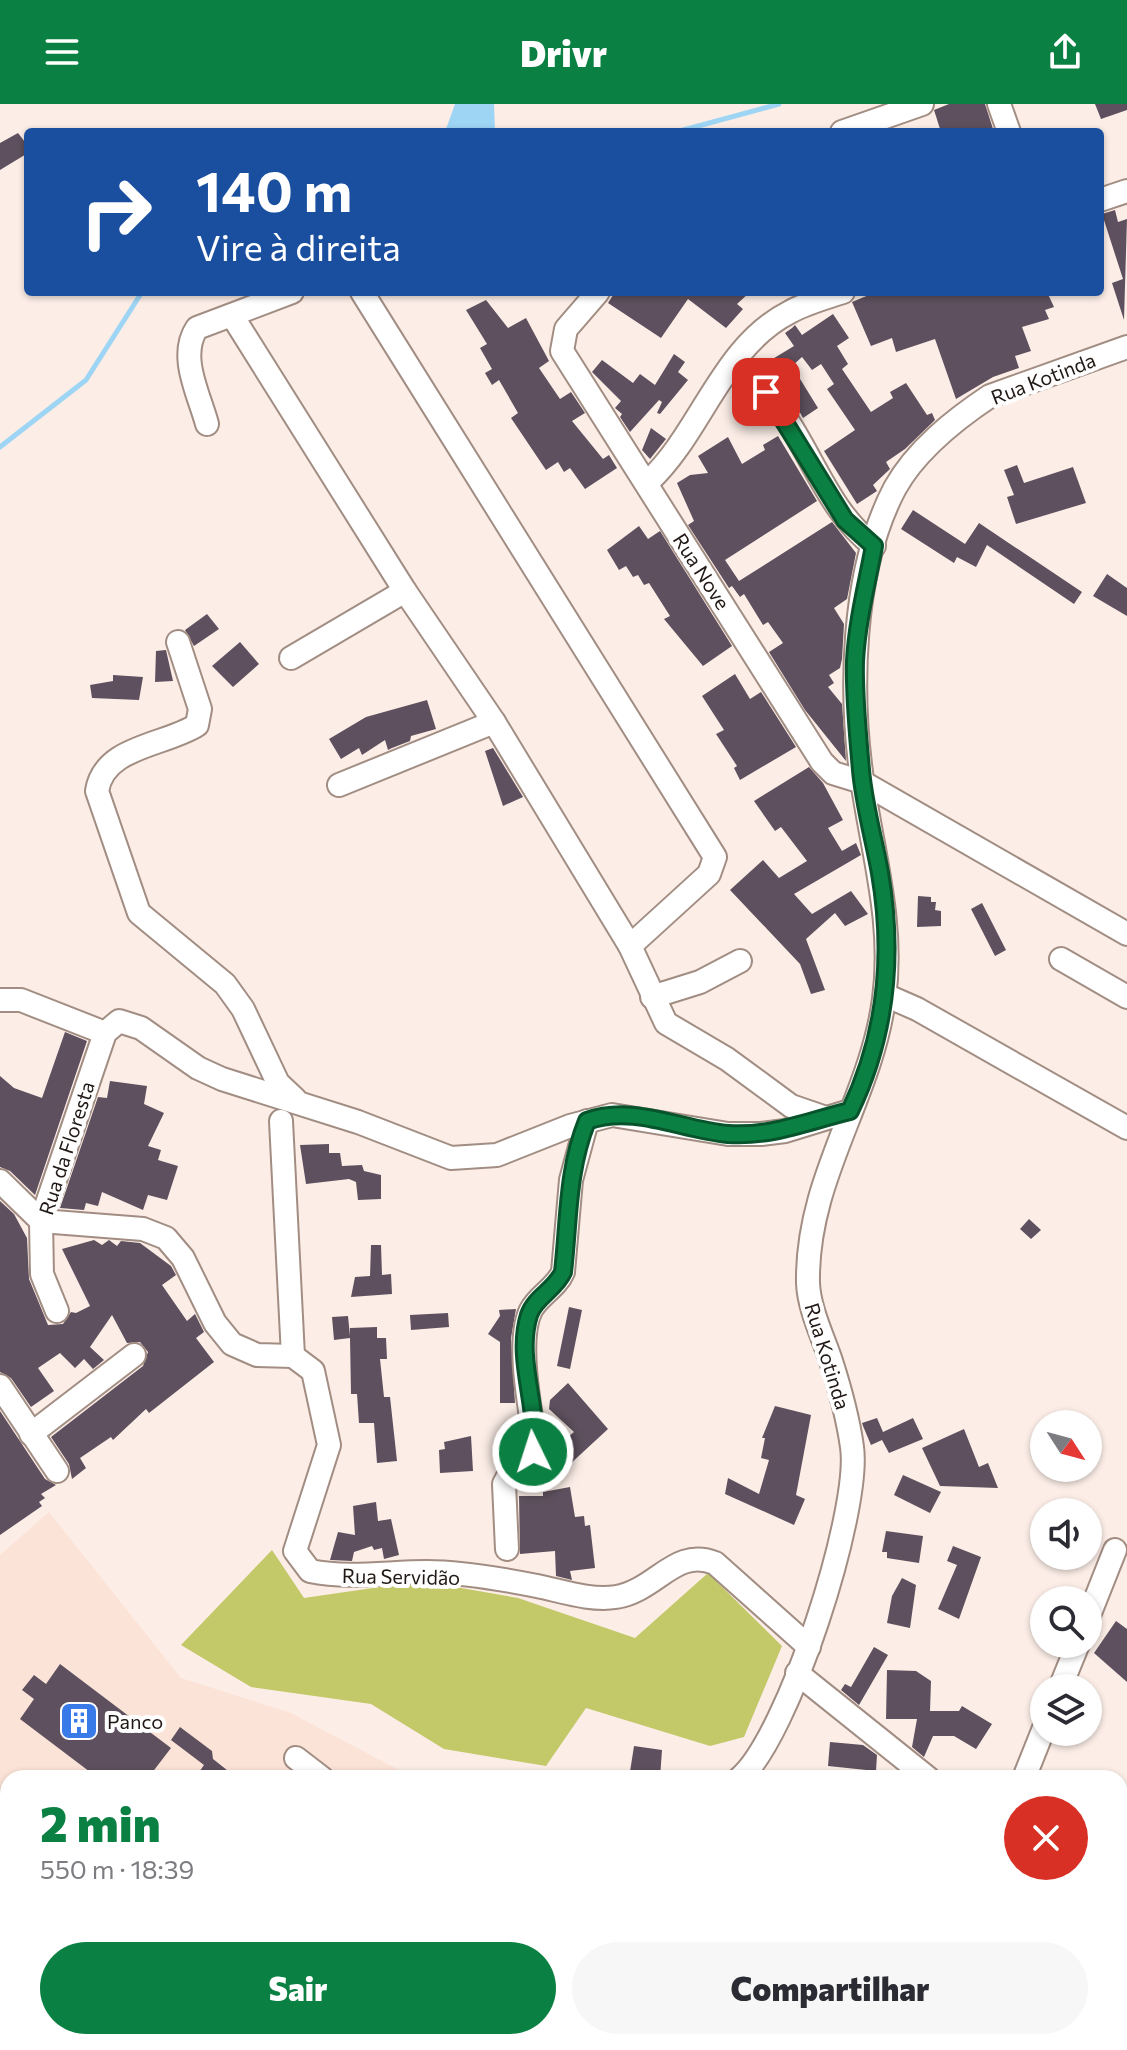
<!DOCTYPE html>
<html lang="pt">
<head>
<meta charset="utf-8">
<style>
	body { margin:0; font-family:Commissioner,sans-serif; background:#f7f7f7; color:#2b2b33; height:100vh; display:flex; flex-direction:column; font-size:30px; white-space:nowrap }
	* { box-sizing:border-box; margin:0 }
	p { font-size:26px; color:#7c7c81 }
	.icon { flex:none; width:44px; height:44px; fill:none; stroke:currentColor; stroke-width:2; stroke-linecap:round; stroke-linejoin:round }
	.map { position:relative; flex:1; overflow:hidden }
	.details { position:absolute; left:0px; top:1666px; width:1128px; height:280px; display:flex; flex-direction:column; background:#fff; border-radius:24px 24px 0 0; box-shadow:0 2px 6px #0004 }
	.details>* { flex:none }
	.banner { position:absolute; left:24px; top:24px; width:1080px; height:168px; border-radius:8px; box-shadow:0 2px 6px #0004; background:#1a4fa0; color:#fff; overflow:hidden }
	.needle { width:52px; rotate:126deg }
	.tools { position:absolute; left:1030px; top:1306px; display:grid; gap:16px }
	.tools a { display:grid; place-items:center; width:72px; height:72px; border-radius:50%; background:#fff; box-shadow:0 2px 6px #0004; font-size:40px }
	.pin { position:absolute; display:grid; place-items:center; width:68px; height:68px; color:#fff; margin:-34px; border-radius:16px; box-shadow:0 4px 12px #0006 }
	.me { position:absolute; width:88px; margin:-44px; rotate:356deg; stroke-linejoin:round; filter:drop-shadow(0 0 6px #0008) }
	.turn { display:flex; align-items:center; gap:28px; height:168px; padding:0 40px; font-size:36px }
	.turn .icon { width:104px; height:104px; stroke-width:2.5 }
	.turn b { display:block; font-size:56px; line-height:68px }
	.round { display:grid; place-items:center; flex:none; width:84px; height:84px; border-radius:42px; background:#f7f7f7 }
	.summary { display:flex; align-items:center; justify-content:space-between; height:136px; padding:0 40px }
	h1 { font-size:48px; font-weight:800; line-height:60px; color:#0b8043 }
	.cta { display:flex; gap:16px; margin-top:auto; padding:16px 40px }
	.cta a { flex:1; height:92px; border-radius:48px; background:#0b8043; color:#fff; font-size:32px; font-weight:800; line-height:92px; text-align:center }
	.cta a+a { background:#f7f7f7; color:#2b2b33 }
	header { display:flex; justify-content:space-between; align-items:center; height:104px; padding:0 40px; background:#0b8043; color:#fff; font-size:36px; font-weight:800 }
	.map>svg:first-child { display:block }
	.built { fill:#fce3d7 }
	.forest { fill:#c3c869 }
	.water { fill:#9ed5f5 }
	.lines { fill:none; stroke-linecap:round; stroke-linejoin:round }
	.stream { stroke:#9ed5f5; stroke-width:5 }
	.river { stroke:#9ed5f5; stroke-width:30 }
	.building { fill:#5e505e }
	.minor-casing { stroke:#a28d83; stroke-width:26 }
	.minor { stroke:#fff; stroke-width:22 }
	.route-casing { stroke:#07532c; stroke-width:20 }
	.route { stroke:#0b8043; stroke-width:14 }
	.labels { text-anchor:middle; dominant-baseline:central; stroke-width:8; stroke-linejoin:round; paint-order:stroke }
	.street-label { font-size:20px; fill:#201814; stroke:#fefefe }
	.poi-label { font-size:20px; fill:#201814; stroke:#fefefe; text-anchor:start }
</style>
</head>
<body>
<header><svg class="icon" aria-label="menu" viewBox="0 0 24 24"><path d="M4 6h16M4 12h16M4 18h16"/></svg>Drivr<svg class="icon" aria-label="share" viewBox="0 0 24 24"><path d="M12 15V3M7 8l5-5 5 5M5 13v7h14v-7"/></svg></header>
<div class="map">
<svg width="1127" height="1946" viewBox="0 0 1127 1946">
	<rect width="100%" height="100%" fill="#fceee7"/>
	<!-- built -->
	<g class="built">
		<path d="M49,1408L181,1574L291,1609L414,1674H8V1840L0,1820V1451Z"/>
		<path d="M49,1938H547L542,1946H53Z"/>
	</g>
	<!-- forest -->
	<path class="forest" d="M272,1446L304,1494L421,1477L518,1494L635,1534L708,1469L782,1542L744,1633L710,1642L586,1604L546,1662L444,1645L371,1600L251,1583L181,1541Z"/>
	<!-- water -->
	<path class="water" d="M455,0H494L495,28H445Z"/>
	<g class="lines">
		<!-- stream -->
		<g class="stream">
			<path d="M676,28L779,0"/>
			<path d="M0,343L86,276L142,188"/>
		</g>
		<!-- river -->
		<g class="river">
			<path d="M0,1874L8,1892"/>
			<path d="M28,1938L31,1946"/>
		</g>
	</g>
	<!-- building -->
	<g class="building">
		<path d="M949,0H985L994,28H941L934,6Z"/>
		<path d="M1095,0H1127V6L1101,15Z"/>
		<path d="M18,29L28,42V49L0,66V39Z"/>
		<path d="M1115,106L1118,118L1127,115L1124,216L1112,179L1123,175L1102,110Z"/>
		<path d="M615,188H750L737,200L743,205L726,224L688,195L661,234L608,199Z"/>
		<path d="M876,188H1047L1054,203L1045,206L1049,215L1022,223L1031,247L1015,252L1019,264L993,273L956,295L935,235L896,248L892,234L871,242L852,198Z"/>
		<path d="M486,196L508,224L526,214L549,257L539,264L560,295L571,288L585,309L572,317L603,355L609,351L617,364L585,385L570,364L564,368L558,358L546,366L511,314L518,309L499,276L492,281L485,269L492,265L480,244L487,240L466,206Z"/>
		<path d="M833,210L849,234L837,242L848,260L842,265L871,308L893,294L890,288L906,279L927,311L932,309L935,316L905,345L886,358L890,365L873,381L877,387L857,400L824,347L855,326L827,285L834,280L821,260L812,266L802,253L792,262L818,304L803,314L779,271L775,274L766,259L794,242L785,229L792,224L795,221L802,231Z"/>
		<path d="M674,250L685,258L678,268L688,276L660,310L657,309L662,298L659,296L630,328L620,313L622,310L615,304L621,297L592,268L602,256L633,279L640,270L655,281Z"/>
		<path d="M651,324L666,335L650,355L642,346Z"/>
		<path d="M778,332L817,397L725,456L739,477L832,418L856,449L847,495L834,504L844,520L842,555L840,564L829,571L834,579L828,583L842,600L846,657L805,606L769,548L783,539L768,518L763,521L744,490L740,493L732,482L729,484L688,421L694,417L677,379L690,371L708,369L698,352L728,333L742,360L765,346L763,341Z"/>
		<path d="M1017,361L1024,379L1073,363L1086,399L1016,420L1007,393L1014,391L1004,366Z"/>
		<path d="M913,406L965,440L979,419L1082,488L1074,500L987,441L976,463L957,453L954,459L901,425Z"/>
		<path d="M639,422L648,435L660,427L732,542L703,562L664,515L670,512L649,479L644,481L638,471L633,473L626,462L619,466L607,446Z"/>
		<path d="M1107,470L1127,484V512L1093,492Z"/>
		<path d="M207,510L219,525L194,542L185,526Z"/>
		<path d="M240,538L259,560L233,583L212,562Z"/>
		<path d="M166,546L173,577L155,578L156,547Z"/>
		<path d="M735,570L750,595L761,588L796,643L740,676L734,664L737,662L716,630L724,626L702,592Z"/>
		<path d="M113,571L143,573L139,596L92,594L90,581L113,577Z"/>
		<path d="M427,596L436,625L411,632L410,637L392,644L388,646L385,636L362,651L359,644L341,655L329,635L366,613Z"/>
		<path d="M493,644L523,693L503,702L485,647Z"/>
		<path d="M809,663L823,679L843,716L828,724L842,747L856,739L861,751L794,790L812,810L851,787L868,810L845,822L835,809L806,835L825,886L811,890L800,860L730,786L763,756L779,774L807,757L781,723L775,727L754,697Z"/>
		<path d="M918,792L931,793V798H936L935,806L941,807V822L917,823Z"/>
		<path d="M982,799L1006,846L995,852L971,805Z"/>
		<path d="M65,928L87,937L35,1091L10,1067L0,1063V972L14,984L42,994Z"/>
		<path d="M110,977L147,982L144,1000L164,1009L148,1042L161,1046L158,1056L178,1062L167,1096L148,1091L143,1106L102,1088L98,1102L86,1099L84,1106L60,1104L98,993L107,994Z"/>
		<path d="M329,1040V1049H340L342,1062L362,1061L364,1067L381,1071V1095L358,1096L356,1078L349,1075L306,1080L300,1041Z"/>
		<path d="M0,1097L14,1110L27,1134L29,1175L48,1221L63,1220L71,1208L76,1209L90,1202L62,1145L94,1136L102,1141L109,1136L117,1142L121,1137L140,1139L171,1162L176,1171L162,1181L187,1217L195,1210L204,1228L196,1234L214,1258L149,1309L146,1305L113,1336L111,1333L80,1354L86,1364L72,1375L69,1360L51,1333L143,1262L148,1248L140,1238L127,1239L112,1211L90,1243L104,1256L93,1265L84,1255L75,1264L60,1249L38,1264L54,1287L31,1303L11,1274L0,1268Z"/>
		<path d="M1029,1115L1041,1126L1031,1135L1020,1125Z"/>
		<path d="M371,1141H381L382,1171L391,1170L392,1190L351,1193L355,1173L370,1172Z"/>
		<path d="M569,1203L582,1206L570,1265L557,1262Z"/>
		<path d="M516,1205L511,1234L515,1299H500V1238L488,1230L500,1212L499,1206Z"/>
		<path d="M448,1209L449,1223L411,1226L410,1211Z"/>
		<path d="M348,1212L350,1232V1224L377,1223V1234H386L387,1255H380L384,1293H390L397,1357L377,1359L374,1319H359L357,1290H351L350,1234L334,1236L332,1213Z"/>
		<path d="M568,1279L608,1325L569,1361L555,1344L574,1328L549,1305L550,1296Z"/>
		<path d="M775,1302L811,1311L796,1391L805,1395L794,1421L725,1390L728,1374L759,1390L769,1356L761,1354L765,1334H762Z"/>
		<path d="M0,1307L45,1375L56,1381L41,1390L45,1394L39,1398L42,1402L0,1431Z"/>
		<path d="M877,1314L883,1328L913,1314L923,1335L889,1349L882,1336L871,1341L863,1322L862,1319Z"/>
		<path d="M964,1325L979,1363L988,1359L998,1384L940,1382L922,1344Z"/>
		<path d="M471,1332L473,1367L440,1369L439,1346L445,1345L444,1338Z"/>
		<path d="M903,1371L941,1388L930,1409L894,1391Z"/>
		<path d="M570,1383L575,1413L584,1412L585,1422L590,1421L595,1464L570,1467L572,1476L556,1472L555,1447L520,1450L519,1392H543V1388Z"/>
		<path d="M376,1398L378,1417L391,1415L399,1451L384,1455L382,1444L374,1446L372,1442L354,1448L352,1457L330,1456L338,1428L355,1431L353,1402Z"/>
		<path d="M886,1427L923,1432L919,1459L887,1454V1448H882Z"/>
		<path d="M953,1442L981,1453L959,1515L938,1505L957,1461L947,1457Z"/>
		<path d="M902,1474L916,1481L910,1524L887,1519L892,1492Z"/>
		<path d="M1116,1517L1127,1525V1578L1094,1549Z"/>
		<path d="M874,1543L888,1551L859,1601L841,1586L845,1580L851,1583Z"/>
		<path d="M60,1560L171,1644L148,1674H98L20,1615L34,1595L22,1586L34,1571L46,1580Z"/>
		<path d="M887,1566L916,1567L931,1577L930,1607H959L962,1602L992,1620L976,1645L954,1632H933L924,1653L912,1643L917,1615H886Z"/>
		<path d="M180,1623L212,1647L213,1655L237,1674H195L204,1661L171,1636Z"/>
		<path d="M830,1638L863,1641L877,1651L876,1667L828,1662Z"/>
		<path d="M634,1642L662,1646L660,1674H629Z"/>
	</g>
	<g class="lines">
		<defs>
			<g id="minor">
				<path d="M999,0L1009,28"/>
				<path d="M842,28L922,0"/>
				<path d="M1100,96L1127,87"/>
				<path d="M362,188L715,753L709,770L630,842"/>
				<path d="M598,188L566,225L562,247L822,658L833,669L862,678L1127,830"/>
				<path d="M233,213L405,487L494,618L630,842L666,919L727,955L791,1002L823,1013"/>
				<path d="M760,283C808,329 820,401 874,442"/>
				<path d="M207,320C199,290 178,252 197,224L292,188"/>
				<path d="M648,378C702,328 721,243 790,208C806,199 825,194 843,188"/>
				<path d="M178,538L200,605L197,621C164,642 104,642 97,687L139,809L225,880L243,905L278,979L295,995"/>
				<path d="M291,554L405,487"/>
				<path d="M339,681L494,618"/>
				<path d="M1061,855L1127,893"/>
				<path d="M885,891L917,905L1127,1024"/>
				<path d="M652,893L700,878L740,857"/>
				<path d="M0,896H21L105,929"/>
				<path d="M281,1017L293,1252"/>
				<path d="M0,1077L41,1117L143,1125L166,1134L183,1154L215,1219L232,1240L257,1251L293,1252L313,1267L329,1341L295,1447L310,1467C350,1475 387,1468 427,1468C462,1468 502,1475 537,1482C562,1487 590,1497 616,1493C657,1486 675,1443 715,1459L809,1543"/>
				<path d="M57,1207L42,1170L41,1117L105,929L119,917L141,924L198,964L222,975L358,1018L451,1054L497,1051L570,1022L612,1011L728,1030H761L785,1027L850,1007"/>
				<path d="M0,1282L57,1367"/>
				<path d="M31,1330L134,1251"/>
				<path d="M507,1445L504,1380L513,1363L529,1355L535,1338C530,1305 516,1236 531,1206C539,1191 556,1184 563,1168L571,1076L587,1017"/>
				<path d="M1088,1514L1115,1446"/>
				<path d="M797,1569L928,1674"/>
				<path d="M1060,1584L1078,1540"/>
				<path d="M296,1654L322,1674"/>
				<path d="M740,1674C788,1633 861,1407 852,1343C848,1314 840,1285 831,1257C823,1233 809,1205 808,1179C806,1074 871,995 884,895C894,821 874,755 863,682C849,591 851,467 895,384C916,346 954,316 990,292L1127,243"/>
				<path d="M1024,1674L1044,1624"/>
				<path d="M88,1938L93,1946"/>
				<path d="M565,1938L583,1946"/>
				<path d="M506,1946L510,1938"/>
			</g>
		</defs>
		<!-- minor casing -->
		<use href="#minor" class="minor-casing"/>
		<!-- minor -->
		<use href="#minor" class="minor"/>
	</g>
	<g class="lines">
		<defs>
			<path id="route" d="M533,1348C540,1304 515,1256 529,1211C535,1193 555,1186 563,1168C569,1116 567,1066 587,1017C634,1000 681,1026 728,1030C772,1033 808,1017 850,1007C886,932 894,851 880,769C874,735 864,701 861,666C858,630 854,593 855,557C857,518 867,480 874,442L845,416L766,288"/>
		</defs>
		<!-- route casing -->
		<use href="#route" class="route-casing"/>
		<!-- route -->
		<use href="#route" class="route"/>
	</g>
	<!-- icons -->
	<defs>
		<symbol id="building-square" viewBox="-11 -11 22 22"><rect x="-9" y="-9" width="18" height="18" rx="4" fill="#387ae8" stroke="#fefefe"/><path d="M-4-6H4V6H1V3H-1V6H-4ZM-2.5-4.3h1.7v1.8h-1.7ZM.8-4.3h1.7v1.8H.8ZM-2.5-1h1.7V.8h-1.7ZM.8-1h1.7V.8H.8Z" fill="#fff"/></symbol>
	</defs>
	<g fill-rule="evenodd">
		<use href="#building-square" x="57" y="1595" width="44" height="44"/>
	</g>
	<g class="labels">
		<!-- street labels -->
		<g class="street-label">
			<text transform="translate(1043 274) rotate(-21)">Rua Kotinda</text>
			<text transform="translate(702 467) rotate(57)">Rua Nove</text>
			<text transform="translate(66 1044) rotate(-72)">Rua da Floresta</text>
			<text transform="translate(828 1252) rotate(73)">Rua Kotinda</text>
			<text transform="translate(401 1472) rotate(1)">Rua Servidão</text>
		</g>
		<!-- poi labels -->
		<g class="poi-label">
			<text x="107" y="1617">Panco</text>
		</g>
	</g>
</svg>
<div class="tools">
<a><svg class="needle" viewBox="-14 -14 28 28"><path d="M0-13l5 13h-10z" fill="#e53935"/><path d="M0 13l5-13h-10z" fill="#7c7c81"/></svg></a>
<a><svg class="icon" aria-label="sound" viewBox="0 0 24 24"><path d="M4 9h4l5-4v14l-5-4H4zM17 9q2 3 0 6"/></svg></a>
<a><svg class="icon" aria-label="search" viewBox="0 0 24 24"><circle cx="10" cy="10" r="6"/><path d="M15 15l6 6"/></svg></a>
<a><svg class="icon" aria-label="layers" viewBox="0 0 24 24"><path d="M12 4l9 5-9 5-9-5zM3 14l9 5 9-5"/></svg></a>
</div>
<div class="pin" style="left:766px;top:288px;background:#d93025"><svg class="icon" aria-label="arrive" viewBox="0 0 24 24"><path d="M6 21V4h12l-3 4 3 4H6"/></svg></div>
<svg class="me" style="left:533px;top:1348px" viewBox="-20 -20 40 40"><circle r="17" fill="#0b8043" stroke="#fff" stroke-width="3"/><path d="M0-11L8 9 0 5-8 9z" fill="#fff"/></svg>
<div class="banner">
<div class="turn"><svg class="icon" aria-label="right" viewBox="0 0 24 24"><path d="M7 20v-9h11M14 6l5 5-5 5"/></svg><div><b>140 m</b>Vire à direita</div></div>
</div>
<section class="details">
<div class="summary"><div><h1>2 min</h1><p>550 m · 18:39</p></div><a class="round" style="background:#d93025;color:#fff"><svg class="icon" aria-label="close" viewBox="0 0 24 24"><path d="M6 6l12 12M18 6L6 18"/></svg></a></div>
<div class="cta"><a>Sair</a><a>Compartilhar</a></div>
</section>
</div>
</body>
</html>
